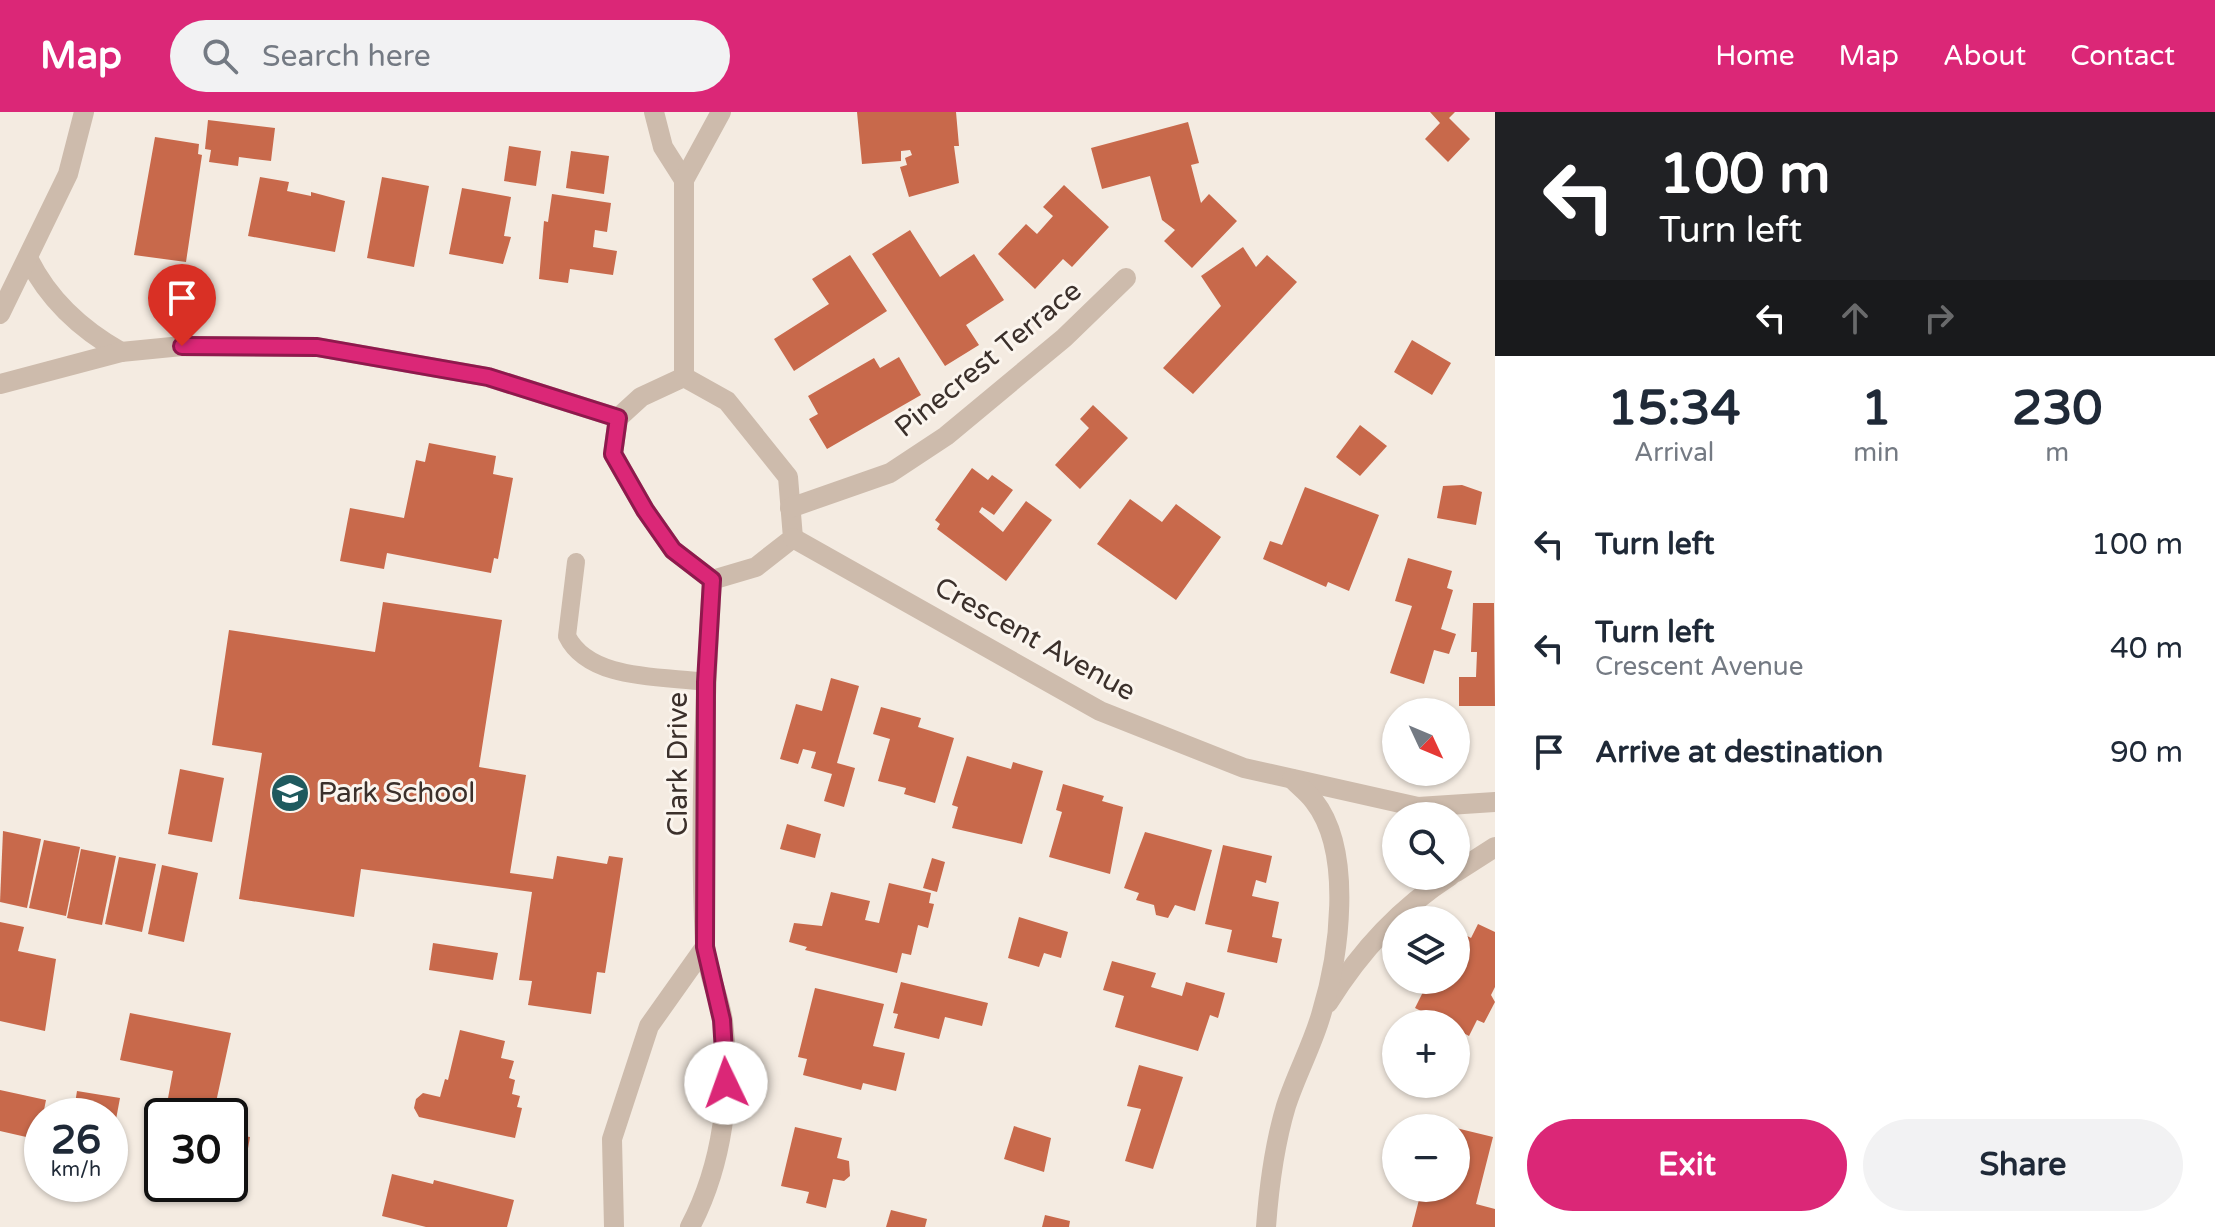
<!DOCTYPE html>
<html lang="en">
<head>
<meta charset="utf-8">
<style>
	body { margin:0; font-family:"Varela Round",sans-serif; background:#f2f2f3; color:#1f2937; height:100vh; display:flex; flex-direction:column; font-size:30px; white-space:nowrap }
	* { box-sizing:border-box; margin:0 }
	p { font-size:26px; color:#747a83 }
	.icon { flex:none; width:44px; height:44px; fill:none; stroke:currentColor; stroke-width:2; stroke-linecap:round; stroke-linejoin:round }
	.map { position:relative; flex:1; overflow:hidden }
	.panel { display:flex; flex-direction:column; background:#fff; width:720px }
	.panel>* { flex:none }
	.top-card { background:#202124; color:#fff; overflow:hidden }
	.needle { width:52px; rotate:134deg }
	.fabs { position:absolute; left:1382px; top:586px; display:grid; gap:16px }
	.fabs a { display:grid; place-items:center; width:88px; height:88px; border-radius:50%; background:#fff; box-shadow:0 2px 6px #0004; font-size:40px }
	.speed { position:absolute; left:24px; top:986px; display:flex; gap:16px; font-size:40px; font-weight:700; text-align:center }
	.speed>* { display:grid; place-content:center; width:104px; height:104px; border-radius:50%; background:#fff; box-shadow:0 2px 6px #0004; line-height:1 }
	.speed small { font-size:20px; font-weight:400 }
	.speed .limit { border:4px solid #111; border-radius:12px; background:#fff; color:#111 }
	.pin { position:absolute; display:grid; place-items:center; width:68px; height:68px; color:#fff; margin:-82px -34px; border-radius:50% 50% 50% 0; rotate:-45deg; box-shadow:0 0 8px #0007 }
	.pin .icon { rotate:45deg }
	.me { position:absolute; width:88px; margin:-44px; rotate:357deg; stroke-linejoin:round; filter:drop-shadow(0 0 6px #0008) }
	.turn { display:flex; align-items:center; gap:28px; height:168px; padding:0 32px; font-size:36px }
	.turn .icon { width:104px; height:104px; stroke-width:2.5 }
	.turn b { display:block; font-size:56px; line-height:68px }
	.lanes { display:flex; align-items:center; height:76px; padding:0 32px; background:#0003; justify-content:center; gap:40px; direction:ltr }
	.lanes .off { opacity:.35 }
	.eta { display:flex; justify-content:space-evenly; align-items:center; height:136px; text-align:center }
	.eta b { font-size:48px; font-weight:800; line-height:56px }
	.primary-button { display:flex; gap:16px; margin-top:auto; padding:16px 32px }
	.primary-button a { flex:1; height:92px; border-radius:48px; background:#db2777; color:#fff; font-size:32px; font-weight:800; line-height:92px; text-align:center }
	.primary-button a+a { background:#f2f2f3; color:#1f2937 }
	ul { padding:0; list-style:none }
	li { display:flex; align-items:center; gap:24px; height:104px; padding:0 32px }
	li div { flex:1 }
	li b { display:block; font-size:30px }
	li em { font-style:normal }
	header { display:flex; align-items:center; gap:48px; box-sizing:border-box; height:112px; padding:0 40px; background:#db2777; color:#fff }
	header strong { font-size:38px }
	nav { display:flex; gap:44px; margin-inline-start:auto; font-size:28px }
	.search { width:560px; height:72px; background:#f2f2f3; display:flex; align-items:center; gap:20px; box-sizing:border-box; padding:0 28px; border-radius:44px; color:#747a83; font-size:30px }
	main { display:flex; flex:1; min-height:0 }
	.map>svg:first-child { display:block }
	.building { fill:#c8694b }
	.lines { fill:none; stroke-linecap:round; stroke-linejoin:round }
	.service { stroke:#cdbbac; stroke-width:18 }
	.minor { stroke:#cdbbac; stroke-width:20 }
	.route-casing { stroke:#8e194d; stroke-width:20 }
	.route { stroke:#db2777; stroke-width:14 }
	.labels { text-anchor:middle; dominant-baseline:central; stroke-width:6; stroke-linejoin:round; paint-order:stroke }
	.street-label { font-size:28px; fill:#3b302b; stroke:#fbf5ee }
	.poi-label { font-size:28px; fill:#3b302b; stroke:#fbf5ee; text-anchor:start }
</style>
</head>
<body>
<header>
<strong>Map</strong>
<div class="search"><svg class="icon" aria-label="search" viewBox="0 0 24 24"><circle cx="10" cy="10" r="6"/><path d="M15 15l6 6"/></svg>Search here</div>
<nav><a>Home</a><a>Map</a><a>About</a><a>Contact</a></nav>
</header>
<main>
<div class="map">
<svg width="1495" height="1115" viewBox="0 0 1495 1115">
	<rect width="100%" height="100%" fill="#f4ebe1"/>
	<!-- building -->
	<g class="building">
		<path d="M857,0H956L959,34H954L959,71L909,85L900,55L907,53L905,46L912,43L910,38L901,39V49L862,52Z"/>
		<path d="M1430,0H1455L1449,6L1470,27L1448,50L1425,27L1440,11Z"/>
		<path d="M208,8L275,16L271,49L239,45L238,54L209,50L211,38L205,37Z"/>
		<path d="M1188,10L1199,51L1191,53L1201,91L1209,82L1237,109L1192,156L1164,129L1175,118L1162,108L1150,64L1102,77L1091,36Z"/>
		<path d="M155,25L199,32L198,42L202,43L186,150L134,143Z"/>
		<path d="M509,34L541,39L536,74L504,69Z"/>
		<path d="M571,39L609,44L604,82L566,76Z"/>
		<path d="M260,65L289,70L287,79L311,84V80L345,89L335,140L248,124Z"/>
		<path d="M382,65L429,74L414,155L367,146Z"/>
		<path d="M1064,73L1109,115L1072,155L1063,147L1035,177L998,142L1026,112L1037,122L1053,104L1043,95Z"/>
		<path d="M462,76L511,85L504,124L511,125L503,152L449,142Z"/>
		<path d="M552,82L611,91L607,120L595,118L593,135L617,139L613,163L570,157L568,171L539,167L544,109L548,110Z"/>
		<path d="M910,118L940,165L974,142L1004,188L966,213L979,233L945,254L872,142Z"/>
		<path d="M1243,135L1256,155L1267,143L1297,170L1193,282L1163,256L1221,194L1201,164Z"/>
		<path d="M850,143L887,199L794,259L774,227L829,192L812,167Z"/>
		<path d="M1412,228L1451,251L1432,283L1394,260Z"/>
		<path d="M899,245L921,283L827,337L809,307L818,302L808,284L874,246L880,256Z"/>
		<path d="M1093,293L1128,326L1080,377L1055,353L1089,316L1080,307Z"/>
		<path d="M1360,313L1387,334L1360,364L1336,345Z"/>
		<path d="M429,331L496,344L493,362L513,366L498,447L494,446L491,461L387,441L384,457L340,449L350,396L404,406L416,348L425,350Z"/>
		<path d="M972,356L988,368L992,363L1013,378L994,403L982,395L979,400L1003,420L1026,389L1052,408L1006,469L937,417L940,412L935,408Z"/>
		<path d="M1462,373L1482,380L1476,413L1437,406L1443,374Z"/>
		<path d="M1305,375L1379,403L1349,479L1328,470L1326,475L1263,447L1270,429L1282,433Z"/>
		<path d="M1130,387L1162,410L1176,392L1221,425L1176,488L1097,432Z"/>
		<path d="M1408,446L1452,459L1447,476L1453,478L1441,517L1456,522L1449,542L1434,538L1424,572L1390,561L1412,494L1395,489Z"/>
		<path d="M383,490L502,508L479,655L526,663L510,761L553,767L557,744L607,752L609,744L623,746L605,861L597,860L591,902L528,893L532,869L519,868L532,780L361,757L354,805L239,787L262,641L212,633L229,518L375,540Z"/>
		<path d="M1473,491H1494L1495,594H1459V565H1476L1477,540H1471Z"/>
		<path d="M831,566L859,574L837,651L855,656L844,695L824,689L832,662L811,656L816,640L803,637L798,652L780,647L796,592L822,599Z"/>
		<path d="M881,595L921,606L918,615L954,626L935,691L904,682L906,676L878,669L890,627L873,622Z"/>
		<path d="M967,644L1011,657L1013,650L1043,659L1022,732L952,716L958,695L952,693Z"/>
		<path d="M180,657L224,666L212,730L168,722Z"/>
		<path d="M1063,672L1104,684L1102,689L1123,695L1110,762L1049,745L1062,700L1056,698Z"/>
		<path d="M787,712L821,722L815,746L780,737Z"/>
		<path d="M3,719L41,727L27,796L0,790Z"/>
		<path d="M1145,720L1212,738L1195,799L1175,793L1168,806L1156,803L1154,793L1136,788L1139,781L1124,776Z"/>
		<path d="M44,728L80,735L66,804L29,796Z"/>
		<path d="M1223,733L1272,744L1266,771L1256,768L1252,784L1279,790L1272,825L1282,827L1277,851L1227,840L1232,818L1205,812Z"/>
		<path d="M81,737L116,744L102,813L67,806Z"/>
		<path d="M119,745L156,752L142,820L105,812Z"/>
		<path d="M932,746L945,750L937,780L923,776Z"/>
		<path d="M162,753L198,761L184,830L148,822Z"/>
		<path d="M889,771L931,781L929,791L934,792L928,816L918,813L911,843L902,841L897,861L805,838L807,835L789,830L794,811L822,814L831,780L870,789L865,808L879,811Z"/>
		<path d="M1019,805L1068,820L1061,846L1044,841L1039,855L1008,846Z"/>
		<path d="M0,810L24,815L18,839L56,847L45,919L0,909Z"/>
		<path d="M1478,812L1495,820V875L1491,883L1495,890L1484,911L1477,908L1469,924L1456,917V912H1447L1415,896L1429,868H1456V818L1471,826Z"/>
		<path d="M433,831L498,841L493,868L429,858Z"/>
		<path d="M1112,849L1156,861L1151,875L1182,884L1186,870L1225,881L1218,906L1210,903L1198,939L1115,915L1124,884L1103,878Z"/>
		<path d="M901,870L988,891L982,914L945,905L939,927L894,916L898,902L893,901Z"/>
		<path d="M815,876L884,892L873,934L905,941L896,979L863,971L861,978L803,963L807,947L798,945Z"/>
		<path d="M130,901L231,921L213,1004L166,997L173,959L120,948Z"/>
		<path d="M460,918L505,929L501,946L514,949L509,966L515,968L512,982L520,984L517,995L522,996L515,1026L419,1005L414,996L416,987L423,981L440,985L445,967L448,968Z"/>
		<path d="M1139,953L1183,965L1153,1057L1125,1049L1141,997L1127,994Z"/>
		<path d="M0,978L46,988L44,998L64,1003L42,1004V1047L31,1044L35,1027L0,1019Z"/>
		<path d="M77,979L120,986L114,1018L110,1017V1004H73Z"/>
		<path d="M1014,1014L1051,1026L1044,1060L1004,1047Z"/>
		<path d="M795,1015L842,1026L837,1046L849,1049L850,1064L844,1069L833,1067L826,1096L806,1091L809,1080L781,1074Z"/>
		<path d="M1456,1016L1493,1025L1476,1092L1495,1097V1115H1412L1422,1076H1456Z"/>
		<path d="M230,1022L250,1025L244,1059L230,1057Z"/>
		<path d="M392,1062L433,1072L434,1068L514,1088L507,1115H426L382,1104Z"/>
		<path d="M891,1098L927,1107L925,1115H886Z"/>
		<path d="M1045,1103L1070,1109L1069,1115H1042Z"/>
	</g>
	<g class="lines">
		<!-- service -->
		<path class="service" d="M576,450L567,524C589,569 663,564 706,570"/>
		<!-- minor -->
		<g class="minor">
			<path d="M654,0L663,35L684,68"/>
			<path d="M29,148C49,188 82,218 121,240"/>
			<path d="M0,202L68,62L84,0"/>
			<path d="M684,265L727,289L788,365L793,426L756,455L712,468L673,438L645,398L613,342L618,306L641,285Z"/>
			<path d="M684,265V68L721,0"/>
			<path d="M0,272L121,240L182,234L317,235L488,265L618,306"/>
			<path d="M790,396L890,361L946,324L1064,226L1126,166"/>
			<path d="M793,426L1100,599L1244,656L1418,695L1495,690"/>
			<path d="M1456,760L1495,735"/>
			<path d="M1328,891C1359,841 1400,796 1450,764"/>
			<path d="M614,1115L612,1027L649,914L705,835"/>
			<path d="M690,1115C723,1052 732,978 723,909C719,883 706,858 705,832C699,711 705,588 712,468"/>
			<path d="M1266,1115C1269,1074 1274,1034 1286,994C1296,963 1312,934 1321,903C1339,845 1354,740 1314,689C1308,681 1299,674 1292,667"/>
		</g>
	</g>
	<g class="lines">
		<defs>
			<path id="route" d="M182,234L317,235L488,265L618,306L613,342L645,398L673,438L712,468L706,570L705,835L722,908L726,971"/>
		</defs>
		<!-- route casing -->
		<use href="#route" class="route-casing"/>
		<!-- route -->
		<use href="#route" class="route"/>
	</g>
	<!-- icons -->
	<defs>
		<symbol id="school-disc" viewBox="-11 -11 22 22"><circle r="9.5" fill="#1f5a5e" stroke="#fbf5ee"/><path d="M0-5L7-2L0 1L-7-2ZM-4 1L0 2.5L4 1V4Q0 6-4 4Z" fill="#fff"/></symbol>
	</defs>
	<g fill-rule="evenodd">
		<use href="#school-disc" x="268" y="659" width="44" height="44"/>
	</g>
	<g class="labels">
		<!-- street labels -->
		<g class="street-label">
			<text transform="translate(988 247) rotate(-39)">Pinecrest Terrace</text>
			<text transform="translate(1035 527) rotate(29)">Crescent Avenue</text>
			<text transform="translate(678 652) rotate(-90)">Clark Drive</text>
		</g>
		<!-- poi labels -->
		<g class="poi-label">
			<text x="318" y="681">Park School</text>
		</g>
	</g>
</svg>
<div class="fabs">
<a><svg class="needle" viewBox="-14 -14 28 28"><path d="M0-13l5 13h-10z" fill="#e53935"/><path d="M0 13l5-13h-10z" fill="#747a83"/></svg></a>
<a><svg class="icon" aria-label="search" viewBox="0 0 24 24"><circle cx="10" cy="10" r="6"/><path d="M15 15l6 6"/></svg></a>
<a><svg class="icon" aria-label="layers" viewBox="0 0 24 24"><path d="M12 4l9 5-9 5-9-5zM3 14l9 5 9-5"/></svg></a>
<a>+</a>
<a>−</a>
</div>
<div class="speed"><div>26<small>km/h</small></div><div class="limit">30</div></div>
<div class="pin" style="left:182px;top:234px;background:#d93025"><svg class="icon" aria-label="arrive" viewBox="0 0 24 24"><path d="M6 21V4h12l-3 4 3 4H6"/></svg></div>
<svg class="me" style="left:726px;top:971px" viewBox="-20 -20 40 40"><circle r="19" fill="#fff"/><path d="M0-13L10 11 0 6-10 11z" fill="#db2777"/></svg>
</div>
<section class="panel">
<div class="top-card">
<div class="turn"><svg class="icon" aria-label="left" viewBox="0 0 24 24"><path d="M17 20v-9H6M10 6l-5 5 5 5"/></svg><div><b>100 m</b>Turn left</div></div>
<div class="lanes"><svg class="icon" aria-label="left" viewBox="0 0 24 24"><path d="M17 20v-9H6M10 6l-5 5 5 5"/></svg><svg class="icon off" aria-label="ahead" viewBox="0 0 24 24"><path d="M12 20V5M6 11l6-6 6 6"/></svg><svg class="icon off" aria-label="right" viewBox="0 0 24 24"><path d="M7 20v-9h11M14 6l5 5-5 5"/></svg></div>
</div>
<div class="eta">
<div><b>15:34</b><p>Arrival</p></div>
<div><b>1</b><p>min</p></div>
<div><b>230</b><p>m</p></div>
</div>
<ul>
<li><svg class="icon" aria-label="left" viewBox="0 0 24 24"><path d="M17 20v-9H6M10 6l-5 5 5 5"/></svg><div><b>Turn left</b></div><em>100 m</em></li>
<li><svg class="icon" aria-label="left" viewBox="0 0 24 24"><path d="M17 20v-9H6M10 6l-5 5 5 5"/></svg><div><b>Turn left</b><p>Crescent Avenue</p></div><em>40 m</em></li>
<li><svg class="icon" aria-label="arrive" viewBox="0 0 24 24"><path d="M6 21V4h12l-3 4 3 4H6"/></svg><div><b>Arrive at destination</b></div><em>90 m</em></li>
</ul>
<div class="primary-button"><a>Exit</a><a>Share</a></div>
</section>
</main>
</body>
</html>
